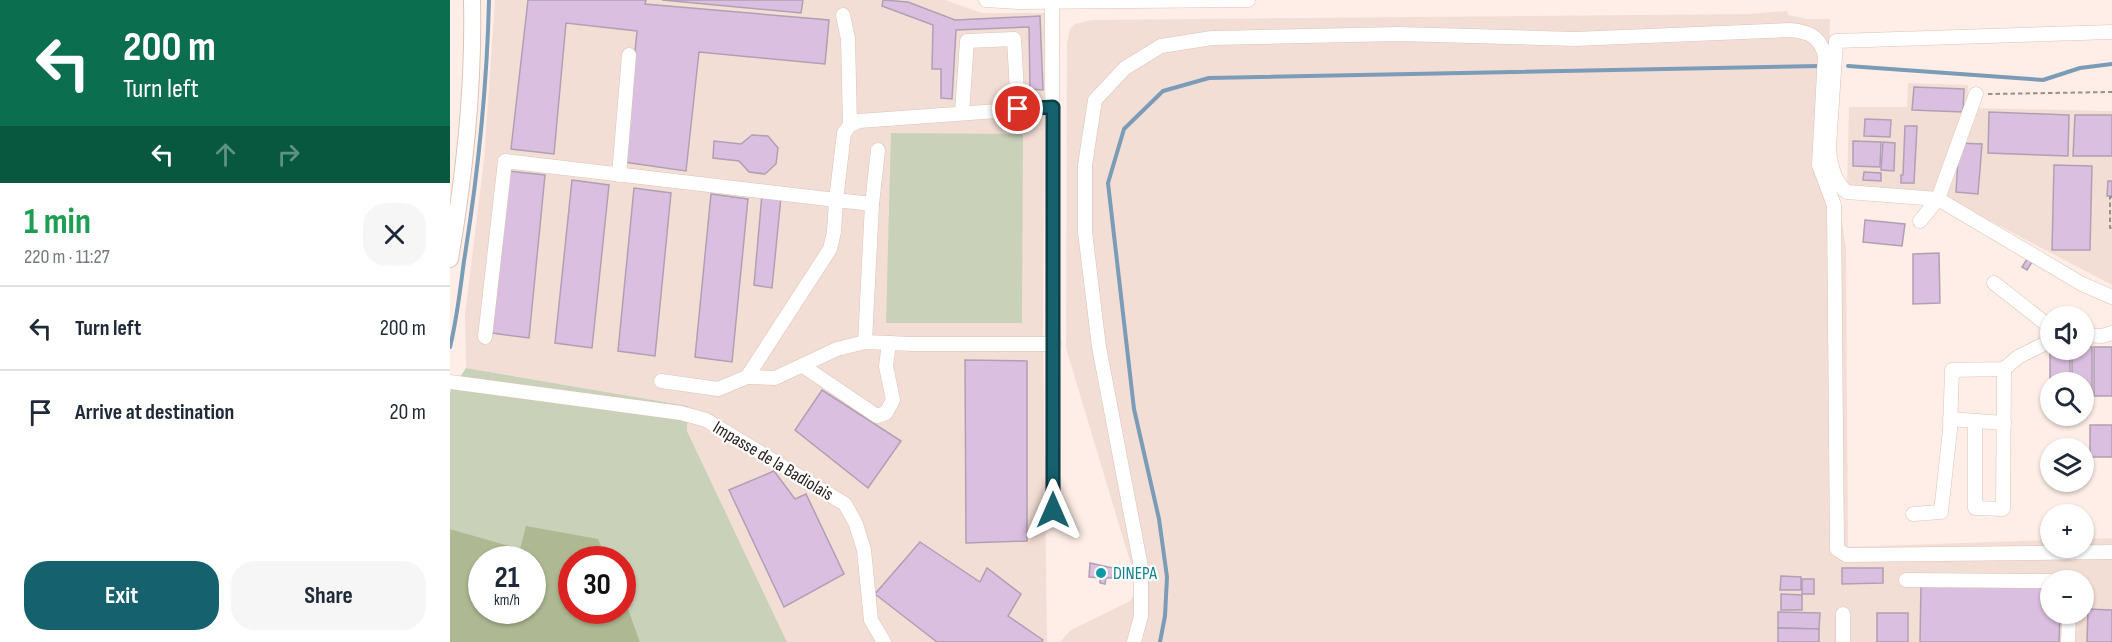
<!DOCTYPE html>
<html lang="en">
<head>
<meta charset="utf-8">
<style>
	body { margin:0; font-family:"Sofia Sans Condensed",sans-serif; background:#f6f6f7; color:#1f2937; height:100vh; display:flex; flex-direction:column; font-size:22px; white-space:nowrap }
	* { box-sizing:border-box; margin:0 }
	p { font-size:20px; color:#747a83 }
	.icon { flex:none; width:33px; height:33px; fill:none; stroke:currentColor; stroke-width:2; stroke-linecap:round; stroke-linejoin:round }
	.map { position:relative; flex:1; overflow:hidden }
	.drawer { display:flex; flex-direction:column; background:#fff; width:450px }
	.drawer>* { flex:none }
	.guide { background:#0b6e4f; color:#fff; overflow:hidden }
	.controls { position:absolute; left:1590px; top:306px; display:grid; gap:12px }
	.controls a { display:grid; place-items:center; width:54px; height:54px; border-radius:50%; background:#fff; box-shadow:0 2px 4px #0004; font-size:30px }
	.speed { position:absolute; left:18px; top:546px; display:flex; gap:12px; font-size:30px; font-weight:700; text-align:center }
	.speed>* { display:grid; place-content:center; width:78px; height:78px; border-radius:50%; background:#fff; box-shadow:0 2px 4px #0004; line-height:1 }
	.speed small { font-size:15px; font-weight:400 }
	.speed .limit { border:9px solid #d22; background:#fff; color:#111 }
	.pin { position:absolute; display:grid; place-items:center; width:51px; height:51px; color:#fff; margin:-26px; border:3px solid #fff; border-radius:50%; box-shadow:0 2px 6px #0007 }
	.me { position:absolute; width:66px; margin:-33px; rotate:0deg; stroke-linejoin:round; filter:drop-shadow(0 0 4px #0008) }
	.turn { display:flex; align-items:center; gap:21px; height:126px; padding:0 24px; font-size:27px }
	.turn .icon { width:78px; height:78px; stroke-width:2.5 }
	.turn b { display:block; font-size:42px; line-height:51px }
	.lanes { display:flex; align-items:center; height:57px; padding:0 24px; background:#0003; justify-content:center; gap:30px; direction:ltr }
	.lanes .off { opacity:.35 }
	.round { display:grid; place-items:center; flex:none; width:63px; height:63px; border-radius:24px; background:#f6f6f7 }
	.head { display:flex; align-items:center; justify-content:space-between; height:102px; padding:0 24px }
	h1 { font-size:36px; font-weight:700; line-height:45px; color:#1e9e55 }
	.button { display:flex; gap:12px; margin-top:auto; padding:12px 24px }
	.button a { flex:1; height:69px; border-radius:24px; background:#15616d; color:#fff; font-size:24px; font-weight:700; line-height:69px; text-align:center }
	.button a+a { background:#f6f6f7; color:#1f2937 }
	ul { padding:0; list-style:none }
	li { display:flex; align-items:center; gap:18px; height:84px; padding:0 24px; border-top:2px solid #e0e1e3 }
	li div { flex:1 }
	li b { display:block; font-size:22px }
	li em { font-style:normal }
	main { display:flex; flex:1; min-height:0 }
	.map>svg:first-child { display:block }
	.built { fill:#f3ded6; fill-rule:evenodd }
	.green { fill:#cad1b9 }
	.forest { fill:#aeb993; fill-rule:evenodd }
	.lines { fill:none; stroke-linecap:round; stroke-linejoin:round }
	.stream { stroke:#7a9cb6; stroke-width:4 }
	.building { fill:#dbbfe0; stroke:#b0a0b3; stroke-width:1.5 }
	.minor-casing { stroke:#dcc3b8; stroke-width:15 }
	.major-casing { stroke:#dcc3b8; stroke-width:18 }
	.path { stroke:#9c8f8a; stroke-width:2; stroke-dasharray:4.5 3; stroke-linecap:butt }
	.minor { stroke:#fff; stroke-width:14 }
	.major { stroke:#fff; stroke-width:16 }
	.route-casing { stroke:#0e3f47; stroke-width:15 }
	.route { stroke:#15616d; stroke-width:10 }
	.culture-dot { fill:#0f9aa8; stroke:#fff; stroke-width:2 }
	.labels { text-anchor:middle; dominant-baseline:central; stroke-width:4.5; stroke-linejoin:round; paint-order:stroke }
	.street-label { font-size:18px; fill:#2b221e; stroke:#fff }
	.culture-label { font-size:18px; fill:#0d838f; stroke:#fff; text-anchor:start }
</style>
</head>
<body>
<main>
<section class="drawer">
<div class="guide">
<div class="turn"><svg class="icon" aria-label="left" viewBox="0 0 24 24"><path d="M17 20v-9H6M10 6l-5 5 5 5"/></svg><div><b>200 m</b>Turn left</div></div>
<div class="lanes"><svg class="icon" aria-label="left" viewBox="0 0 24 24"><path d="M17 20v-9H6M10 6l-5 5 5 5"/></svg><svg class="icon off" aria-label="ahead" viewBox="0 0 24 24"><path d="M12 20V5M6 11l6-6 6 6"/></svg><svg class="icon off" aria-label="right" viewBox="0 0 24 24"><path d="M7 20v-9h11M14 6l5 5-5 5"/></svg></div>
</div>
<div class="head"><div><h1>1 min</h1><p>220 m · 11:27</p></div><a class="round"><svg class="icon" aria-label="close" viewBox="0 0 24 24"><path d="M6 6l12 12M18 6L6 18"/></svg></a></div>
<ul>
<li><svg class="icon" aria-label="left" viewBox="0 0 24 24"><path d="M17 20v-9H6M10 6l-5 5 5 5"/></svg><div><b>Turn left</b></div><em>200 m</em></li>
<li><svg class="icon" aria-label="arrive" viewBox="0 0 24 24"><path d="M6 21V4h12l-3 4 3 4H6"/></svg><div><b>Arrive at destination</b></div><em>20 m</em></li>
</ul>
<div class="button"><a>Exit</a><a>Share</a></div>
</section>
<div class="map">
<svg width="1662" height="642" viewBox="0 0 1662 642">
	<rect width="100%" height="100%" fill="#feeee7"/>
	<!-- built -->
	<g class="built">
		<path d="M45,0H495L532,13H595L593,332L597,642H337L237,431L238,406L16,368L15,314L34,160Z"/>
		<path d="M1337,11L1338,15L1357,19H1380L1379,82L1387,191L1396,248L1398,547L1600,540V548H1634V539L1662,538V642H610L621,630L680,601L688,588L616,348L617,43L620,29L625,24L642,20L1298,14ZM1600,580H1634V614H1600Z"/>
		<path d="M1458,83L1518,85V108L1662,111V285L1489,194L1397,186L1399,107H1457Z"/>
	</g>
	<!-- green -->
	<g class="green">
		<path d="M441,133L573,134L572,323H436Z"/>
		<path d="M16,368L238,406L237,431L337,642H190L173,594L172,560L157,559L147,539L70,550L0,529V392Z"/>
	</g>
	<!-- forest -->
	<path class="forest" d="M76,526L148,539L157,559L122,560V610H172L173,594L190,642H0V529L70,549ZM32,560H82V610H32Z"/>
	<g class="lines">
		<!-- stream -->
		<g class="stream">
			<path d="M1398,66L1593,80L1630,68L1662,64"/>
			<path d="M0,347C7,319 10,290 14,261C28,174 37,88 39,0"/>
			<path d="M710,642L715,616L717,577L709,519L684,409L658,183L674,129L713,91L759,78L1370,66"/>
		</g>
	</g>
	<!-- building -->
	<g class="building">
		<path d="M78,0H196L195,4L379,20L375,64L249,52L236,171L174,162L187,31L116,23L104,154L61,149Z"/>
		<path d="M212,0H353L351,13Z"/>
		<path d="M433,0L458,2L505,20L590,16L593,90L580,89L579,27L506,30L502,99L491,98V69H482L483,25L432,6Z"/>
		<path d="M1464,87L1514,89L1513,112L1462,110Z"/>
		<path d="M1539,112L1619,115L1618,156L1538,153Z"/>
		<path d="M1625,115H1662V156H1623Z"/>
		<path d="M1415,119L1441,120L1440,137L1414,136Z"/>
		<path d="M1455,126H1467L1464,183H1451V175H1453Z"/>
		<path d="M302,135L318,136L328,148L326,164L315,174L299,172L289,161L263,158L264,141L291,144Z"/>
		<path d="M1403,141L1431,142L1430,167L1403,166Z"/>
		<path d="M1433,142L1445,143L1444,171L1431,170Z"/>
		<path d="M1509,143L1532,144L1528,194L1506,192Z"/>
		<path d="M1604,165L1642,166L1640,250H1602Z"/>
		<path d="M58,171L95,175L79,338L42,333Z"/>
		<path d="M1414,172L1431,173V181L1413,180Z"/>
		<path d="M122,180L159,185L142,348L105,343Z"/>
		<path d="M1658,181H1662V196H1657Z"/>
		<path d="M184,188L221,193L205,356L168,351Z"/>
		<path d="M261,194L298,199L282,362L245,357Z"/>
		<path d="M312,194L331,197L322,288L304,285Z"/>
		<path d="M1415,220L1455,224L1452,246L1413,242Z"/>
		<path d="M1489,253L1490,303L1463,304V254Z"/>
		<path d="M1577,259L1582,262L1577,270L1572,267Z"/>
		<path d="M1600,347V350H1620V382H1600V395Z"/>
		<path d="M1634,347H1642V396H1634V382H1622V350H1634Z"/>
		<rect x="1644" y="347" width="18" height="49"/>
		<path d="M515,360L577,361V541L516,543Z"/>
		<path d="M372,390L451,441L418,488L345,430Z"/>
		<rect x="1640" y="425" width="22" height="32"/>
		<path d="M324,471L345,499L356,494L394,574L334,607L279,490Z"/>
		<path d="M470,542L530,582L537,568L571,594L558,616L593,640L591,642H487L425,594Z"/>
		<path d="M640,563L663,568L662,578H656L655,584L650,583V578L639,577Z"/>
		<path d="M1392,568H1433V583L1392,584Z"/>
		<path d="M1331,576L1351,577V590H1330Z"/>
		<rect x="1352" y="579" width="12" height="15"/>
		<path d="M1471,584H1600V614H1610L1609,642H1470Z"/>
		<path d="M1331,594L1352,595V610H1331Z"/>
		<path d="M1638,609L1662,610V642H1637Z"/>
		<path d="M1328,612L1370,613L1369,629L1328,628Z"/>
		<rect x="1427" y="613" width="31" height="29"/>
		<path d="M1328,628L1369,629V642H1328Z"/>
	</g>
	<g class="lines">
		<defs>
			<g id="minor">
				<path d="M536,0L569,2L798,0"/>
				<path d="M602,2L603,510"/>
				<path d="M393,15L398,39L400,125"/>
				<path d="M1662,32L1386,41L1379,147C1380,163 1383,182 1397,192L1488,199L1632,284L1662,297"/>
				<path d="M512,112L517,41L564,39L568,109"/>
				<path d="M169,175L179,55"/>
				<path d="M422,204L428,150"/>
				<path d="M1470,221L1488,199L1526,94"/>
				<path d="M1544,283L1600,327"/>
				<path d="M1634,335L1652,336L1662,333"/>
				<path d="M35,337L55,161L386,200L394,133L400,125L409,121L603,107"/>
				<path d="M353,366L427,416L436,413L443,400L436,366L439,343"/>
				<path d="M297,377L325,378L387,349L415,342L462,344H604"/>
				<path d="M211,381L268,389L297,377L380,249L384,232L386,200L422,204L415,342"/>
				<path d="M0,382L231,413L256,420L395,504L406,524L414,550L421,620L434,642"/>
				<path d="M1500,419L1554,423"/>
				<path d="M1525,421V508L1553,509L1554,369"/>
				<path d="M1463,514L1491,512L1500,430L1502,370L1554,369L1568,357L1600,341"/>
				<path d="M1456,580L1600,581"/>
				<path d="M1393,614V642"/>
				<path d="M684,642L691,616V567L649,347L635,232V165L645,100L675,68L711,46L762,38L949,34L1125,39L1340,30C1360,32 1369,36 1375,55L1369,165L1384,205L1387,549L1396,555L1662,552"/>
				<path d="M1618,642L1619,614"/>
			</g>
			<path id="major" d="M0,259C15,172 24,88 22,0"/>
		</defs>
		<!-- minor casing -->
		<use href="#minor" class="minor-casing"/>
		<!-- major casing -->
		<use href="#major" class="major-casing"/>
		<!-- path -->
		<g class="path">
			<path d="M1538,94L1662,92"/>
			<path d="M1662,197H1660V228H1662"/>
		</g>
		<!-- minor -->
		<use href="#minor" class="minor"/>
		<!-- major -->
		<use href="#major" class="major"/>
	</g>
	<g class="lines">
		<defs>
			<path id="route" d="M568,109L603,107V510"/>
		</defs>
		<!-- route casing -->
		<use href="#route" class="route-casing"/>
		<!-- route -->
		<use href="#route" class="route"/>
	</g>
	<!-- markers -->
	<circle class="culture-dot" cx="651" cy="573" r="6"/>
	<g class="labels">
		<!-- street labels -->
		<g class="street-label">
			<text transform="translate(323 461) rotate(31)">Impasse de la Badiolais</text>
		</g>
		<!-- culture labels -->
		<g class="culture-label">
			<text x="663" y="573">DINEPA</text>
		</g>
	</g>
</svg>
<div class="controls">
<a><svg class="icon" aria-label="sound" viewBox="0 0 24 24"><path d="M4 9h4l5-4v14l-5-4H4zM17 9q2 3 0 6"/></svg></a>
<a><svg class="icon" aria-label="search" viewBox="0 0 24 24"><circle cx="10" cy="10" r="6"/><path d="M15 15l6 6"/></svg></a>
<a><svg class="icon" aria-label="layers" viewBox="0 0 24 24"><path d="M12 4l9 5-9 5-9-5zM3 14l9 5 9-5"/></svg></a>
<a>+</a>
<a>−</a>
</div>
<div class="speed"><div>21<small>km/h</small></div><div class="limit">30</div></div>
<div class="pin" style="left:568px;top:109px;background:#d93025"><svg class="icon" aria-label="arrive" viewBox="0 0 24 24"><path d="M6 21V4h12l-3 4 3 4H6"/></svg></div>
<svg class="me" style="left:603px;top:510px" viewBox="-20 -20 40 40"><path d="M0-17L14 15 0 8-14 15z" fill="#15616d" stroke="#fff" stroke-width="4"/></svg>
</div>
</main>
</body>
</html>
